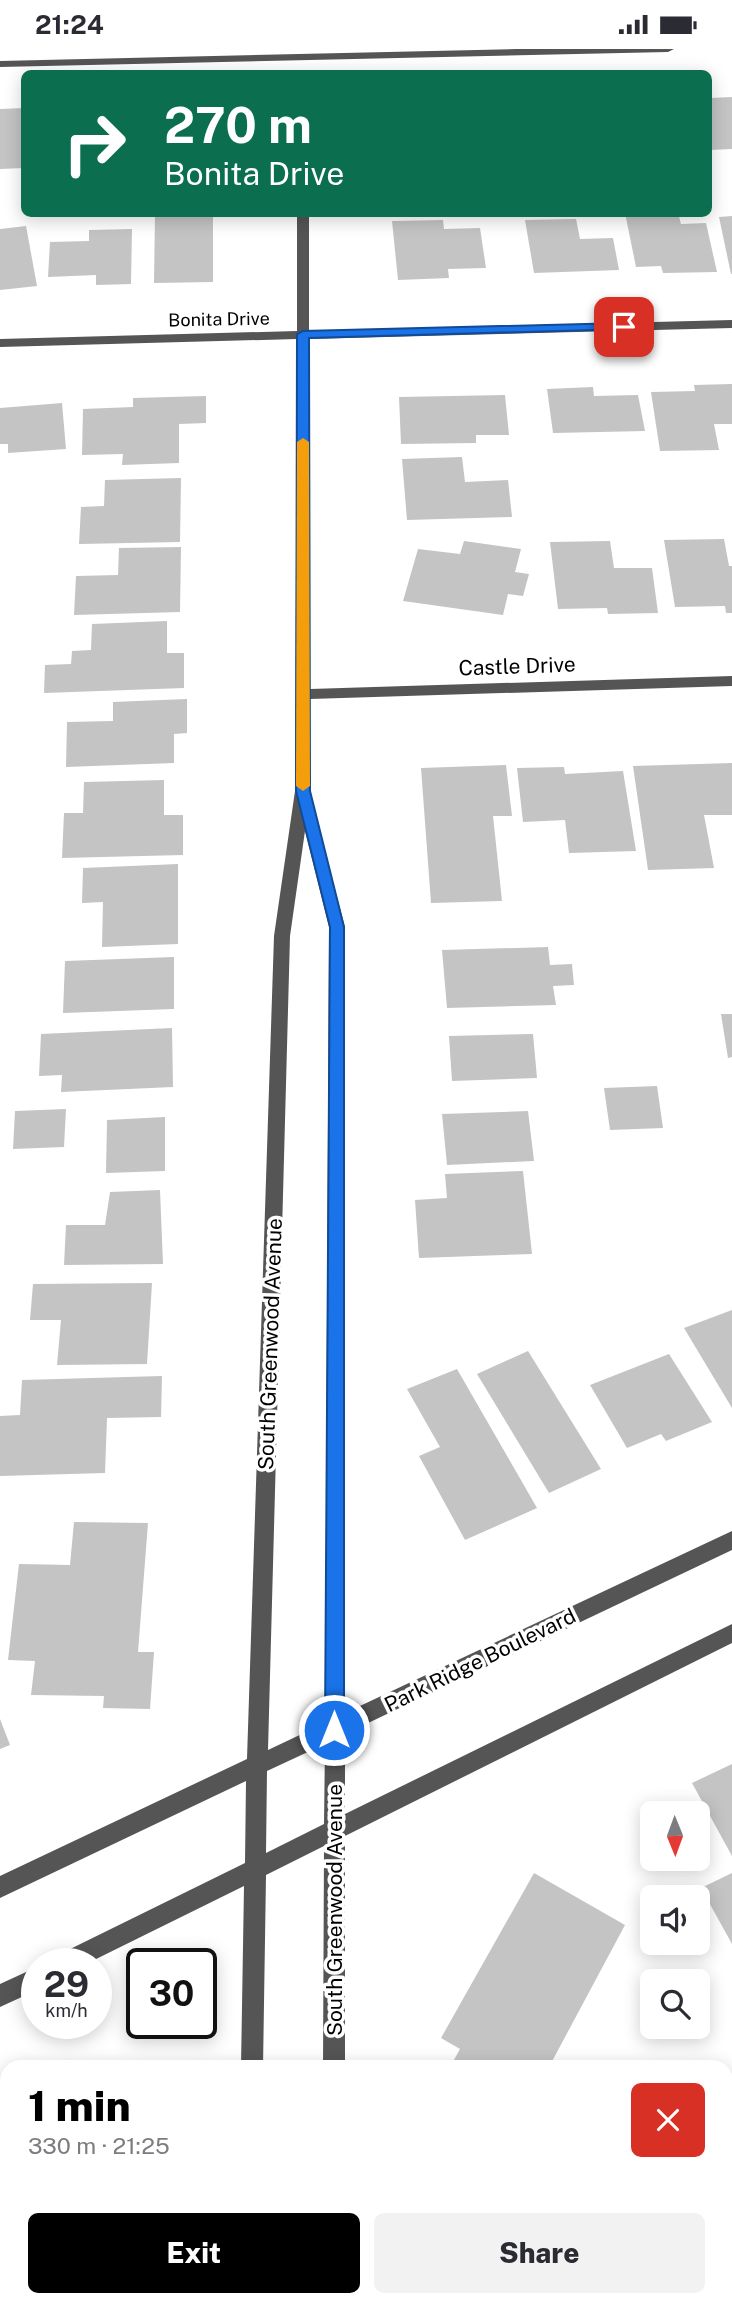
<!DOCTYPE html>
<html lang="en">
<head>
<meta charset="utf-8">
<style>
	body { margin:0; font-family:"Public Sans",sans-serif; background:#f2f2f3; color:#2b2b33; height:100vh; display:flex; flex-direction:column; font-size:26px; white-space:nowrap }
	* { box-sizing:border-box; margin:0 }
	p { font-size:23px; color:#7c7c81 }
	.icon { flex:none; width:38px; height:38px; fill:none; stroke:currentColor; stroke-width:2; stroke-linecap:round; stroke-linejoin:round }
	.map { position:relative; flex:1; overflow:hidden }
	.details { position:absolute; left:0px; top:2011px; width:733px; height:247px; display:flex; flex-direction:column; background:#fff; border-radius:21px 21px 0 0; box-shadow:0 4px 18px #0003 }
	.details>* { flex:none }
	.hud { position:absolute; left:21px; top:21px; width:691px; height:147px; border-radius:10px; box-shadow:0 4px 18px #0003; background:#0b6e4f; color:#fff; overflow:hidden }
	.needle { width:46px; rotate:179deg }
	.buttons { position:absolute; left:640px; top:1752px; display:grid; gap:14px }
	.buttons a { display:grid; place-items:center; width:70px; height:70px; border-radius:10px; background:#fff; box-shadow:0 4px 18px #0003; font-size:35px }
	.speed { position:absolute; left:21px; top:1899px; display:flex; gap:14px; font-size:35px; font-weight:700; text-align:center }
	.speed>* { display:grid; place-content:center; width:91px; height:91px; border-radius:50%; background:#fff; box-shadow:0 4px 18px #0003; line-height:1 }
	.speed small { font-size:18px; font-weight:400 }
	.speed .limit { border:4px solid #111; border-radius:10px; background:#fff; color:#111 }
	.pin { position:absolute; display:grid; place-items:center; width:60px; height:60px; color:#fff; margin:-30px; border-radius:14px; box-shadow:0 4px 10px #0006 }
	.me { position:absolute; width:77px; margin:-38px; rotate:0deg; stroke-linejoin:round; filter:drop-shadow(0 0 5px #0008) }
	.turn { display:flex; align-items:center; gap:24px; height:147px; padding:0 28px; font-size:32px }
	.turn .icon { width:91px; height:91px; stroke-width:2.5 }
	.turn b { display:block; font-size:49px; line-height:60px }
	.round { display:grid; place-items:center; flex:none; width:74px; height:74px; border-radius:10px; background:#f2f2f3 }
	.overview { display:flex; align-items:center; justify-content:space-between; height:119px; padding:0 28px }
	h1 { font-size:42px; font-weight:800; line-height:52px; color:#000 }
	.cta { display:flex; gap:14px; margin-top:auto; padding:14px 28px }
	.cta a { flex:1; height:80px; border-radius:10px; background:#000; color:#fff; font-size:28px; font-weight:800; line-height:80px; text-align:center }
	.cta a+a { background:#f2f2f3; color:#2b2b33 }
	.status { display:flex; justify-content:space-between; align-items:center; height:49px; padding:0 35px; background:#fff; direction:ltr }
	.status svg { height:19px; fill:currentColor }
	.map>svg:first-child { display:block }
	.building { fill:#c4c4c4 }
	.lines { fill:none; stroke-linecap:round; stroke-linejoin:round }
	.minor { fill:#555; fill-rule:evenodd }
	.route { fill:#1a73e8; stroke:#114b97; stroke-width:2 }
	.slow { fill:#f59e0b }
	.labels { text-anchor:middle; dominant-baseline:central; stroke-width:7; stroke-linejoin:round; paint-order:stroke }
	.far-street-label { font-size:18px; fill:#000; stroke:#fff }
	.street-label { font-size:21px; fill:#000; stroke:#fff }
</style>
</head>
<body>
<div class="status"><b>21:24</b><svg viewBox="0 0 49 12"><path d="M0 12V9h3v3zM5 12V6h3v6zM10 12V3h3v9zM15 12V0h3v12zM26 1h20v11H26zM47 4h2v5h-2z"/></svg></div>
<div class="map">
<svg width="732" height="2256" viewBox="0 0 732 2256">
	<rect width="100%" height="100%" fill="#fff"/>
	<!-- building -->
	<g class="building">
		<path d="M732,48V100L709,101V49Z"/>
		<path d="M24,59V119L0,120V60Z"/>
		<path d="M213,164V233L154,234L155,165Z"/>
		<path d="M625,164H678L681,175L706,174L717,223L663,224L661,217L636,218Z"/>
		<path d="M732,167V225H731L719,168Z"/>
		<path d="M576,170L580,190L613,189L619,221L534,224L525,171Z"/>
		<path d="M443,171L444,180L480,179L486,219L448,220L449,229L398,231L392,172Z"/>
		<path d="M26,177L37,237L0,241V180Z"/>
		<path d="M132,180L131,235L96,236V226L48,228L50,193L89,192V181Z"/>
		<path d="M732,335V375H714L719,401L660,402L651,343L695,342L694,336Z"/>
		<path d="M593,338L594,347L638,346L645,382L553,384L547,340Z"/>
		<path d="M505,346L509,386H476V394L401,395L399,348Z"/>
		<path d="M206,347V374L179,375V414L122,416L123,405L82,406L83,360L133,358V349Z"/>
		<path d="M62,354L66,400L8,404V395H0V359Z"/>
		<path d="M462,408L465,433L508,431L512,468L407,471L402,410Z"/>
		<path d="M181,429L180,493L79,495L81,458L104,457L105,431Z"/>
		<path d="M724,490L729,517H732V564H726L725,557L675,558L664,491Z"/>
		<path d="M464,492L521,500L515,523L529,525L523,547L508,545L503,566L403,552L418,500L460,505Z"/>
		<path d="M610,492L614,519H652L658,564L608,565L607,559L558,560L550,493Z"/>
		<path d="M181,498L180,563L74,566L76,527L118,526L119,499Z"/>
		<path d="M167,572V604H184V639L44,644L45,616L71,615L72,602L91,601L92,575Z"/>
		<path d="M187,650V684L174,685V714L66,718L67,673L113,672V653Z"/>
		<path d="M732,714V766H704L714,819L648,821L633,717Z"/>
		<path d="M506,716L512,767H493L502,852L431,854L421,719Z"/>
		<path d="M564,718L565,725L623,722L636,802L569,804L565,771L523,773L517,719Z"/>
		<path d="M164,731V766H183V806L62,809L64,764H83L84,733Z"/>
		<path d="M178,815V895L102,898L103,853L82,854L83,819Z"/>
		<path d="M548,898L550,916L572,915L574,936L553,937L556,956L447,959L442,901Z"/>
		<path d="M174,908V960L63,964L65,912Z"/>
		<path d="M721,965H732V1008L728,1009Z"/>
		<path d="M172,979L173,1038L61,1043L62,1026L39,1027L41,985Z"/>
		<path d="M533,985L537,1029L452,1032L449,987Z"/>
		<path d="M657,1037L663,1079L610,1081L604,1039Z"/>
		<path d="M66,1060L64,1098L13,1100L15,1062Z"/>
		<path d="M528,1062L534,1112L447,1116L442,1065Z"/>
		<path d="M165,1068V1122L106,1124L107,1071Z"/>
		<path d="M523,1122L532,1205L419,1209L415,1151L447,1149L445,1125Z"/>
		<path d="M160,1141L163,1215L64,1216L66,1176H105L110,1143Z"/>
		<path d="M152,1234L147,1315L57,1316L61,1271H30L33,1235Z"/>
		<path d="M732,1261V1359L684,1279Z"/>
		<path d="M528,1302L601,1420L549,1444L477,1325Z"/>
		<path d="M669,1305L712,1373L666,1392L661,1385L627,1399L590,1336Z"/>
		<path d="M457,1320L537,1459L465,1491L419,1407L440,1398L407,1340Z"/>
		<path d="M162,1327L161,1368L107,1369L105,1424L0,1427V1367L20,1366L22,1331Z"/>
		<path d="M74,1473L148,1474L138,1603H154L150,1660L103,1659L104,1647L31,1646L35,1612L8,1611L19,1515L70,1516Z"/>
		<path d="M0,1670L10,1696L0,1700Z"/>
		<path d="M732,1715V1807L692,1734Z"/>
		<path d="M534,1824L625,1876L549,2018H450L460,2000L441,1989Z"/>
		<path d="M732,1824V1895L701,1839Z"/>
		<path d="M7,2097V2238L0,2241V2100Z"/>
		<rect x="726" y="2123" width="6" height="83"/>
		<path d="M104,2250H166L155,2256H106Z"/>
		<path d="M481,2250H620L621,2256H481Z"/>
	</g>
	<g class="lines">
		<!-- minor -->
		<g class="minor">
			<path d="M516,0H674L668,3L0,18V12Z"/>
			<path d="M297,164H309V282L732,271V279L309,290L310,640L732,627V637L310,650V747L345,878V1664L732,1482V1501L345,1685V1765L732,1575V1594L345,1787V2018H323L324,1797L266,1826L263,2018H241L244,1837L88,1914H55L58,1906L245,1814L246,1732L0,1849V1827L247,1710L274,887L295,742L297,290L0,298V290L297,282ZM305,782L329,878L325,1674L268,1701L290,887ZM325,1695L324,1775L266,1804L267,1722Z"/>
			<path d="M37,1918V1941L0,1958V1935Z"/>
			<rect x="237" y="2250" width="24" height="6"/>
			<rect x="322" y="2250" width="24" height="6"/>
		</g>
	</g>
	<!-- route -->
	<path class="route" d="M624,274L630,278L628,280L309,289L310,742L344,878V1681L341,1687L334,1690L328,1687L325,1681L330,878L296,742L297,285L303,282Z"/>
	<!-- slow -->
	<path class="slow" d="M303,389L309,393L310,737L303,742L296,737L297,393Z"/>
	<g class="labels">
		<!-- far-street labels -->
		<g class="far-street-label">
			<text transform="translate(219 270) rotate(-1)">Bonita Drive</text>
		</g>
		<!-- street labels -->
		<g class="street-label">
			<text transform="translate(517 617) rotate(-2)">Castle Drive</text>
			<text transform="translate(270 1295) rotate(-88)">South Greenwood Avenue</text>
			<text transform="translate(480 1611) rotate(-26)">Park Ridge Boulevard</text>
			<text transform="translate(334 1861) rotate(-90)">South Greenwood Avenue</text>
		</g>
	</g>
</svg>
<div class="buttons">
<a><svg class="needle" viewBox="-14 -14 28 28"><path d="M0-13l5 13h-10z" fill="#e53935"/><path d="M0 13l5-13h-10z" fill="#7c7c81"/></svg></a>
<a><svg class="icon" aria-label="sound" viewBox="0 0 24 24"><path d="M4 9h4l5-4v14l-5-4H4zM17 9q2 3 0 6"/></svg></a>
<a><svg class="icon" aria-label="search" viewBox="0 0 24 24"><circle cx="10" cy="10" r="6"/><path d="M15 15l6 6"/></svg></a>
</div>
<div class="speed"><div>29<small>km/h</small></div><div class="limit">30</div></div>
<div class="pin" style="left:624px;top:278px;background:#d93025"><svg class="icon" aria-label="arrive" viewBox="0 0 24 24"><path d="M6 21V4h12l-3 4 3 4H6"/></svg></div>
<svg class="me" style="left:334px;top:1681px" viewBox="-20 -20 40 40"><circle r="17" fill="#1a73e8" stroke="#fff" stroke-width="3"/><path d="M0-11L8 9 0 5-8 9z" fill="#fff"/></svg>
<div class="hud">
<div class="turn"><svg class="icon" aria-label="right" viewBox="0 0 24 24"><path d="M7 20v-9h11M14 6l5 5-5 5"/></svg><div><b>270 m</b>Bonita Drive</div></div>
</div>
<section class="details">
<div class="overview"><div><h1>1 min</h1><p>330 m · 21:25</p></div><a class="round" style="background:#d93025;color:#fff"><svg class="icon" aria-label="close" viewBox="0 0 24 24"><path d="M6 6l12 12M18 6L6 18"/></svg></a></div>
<div class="cta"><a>Exit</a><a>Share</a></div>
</section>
</div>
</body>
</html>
